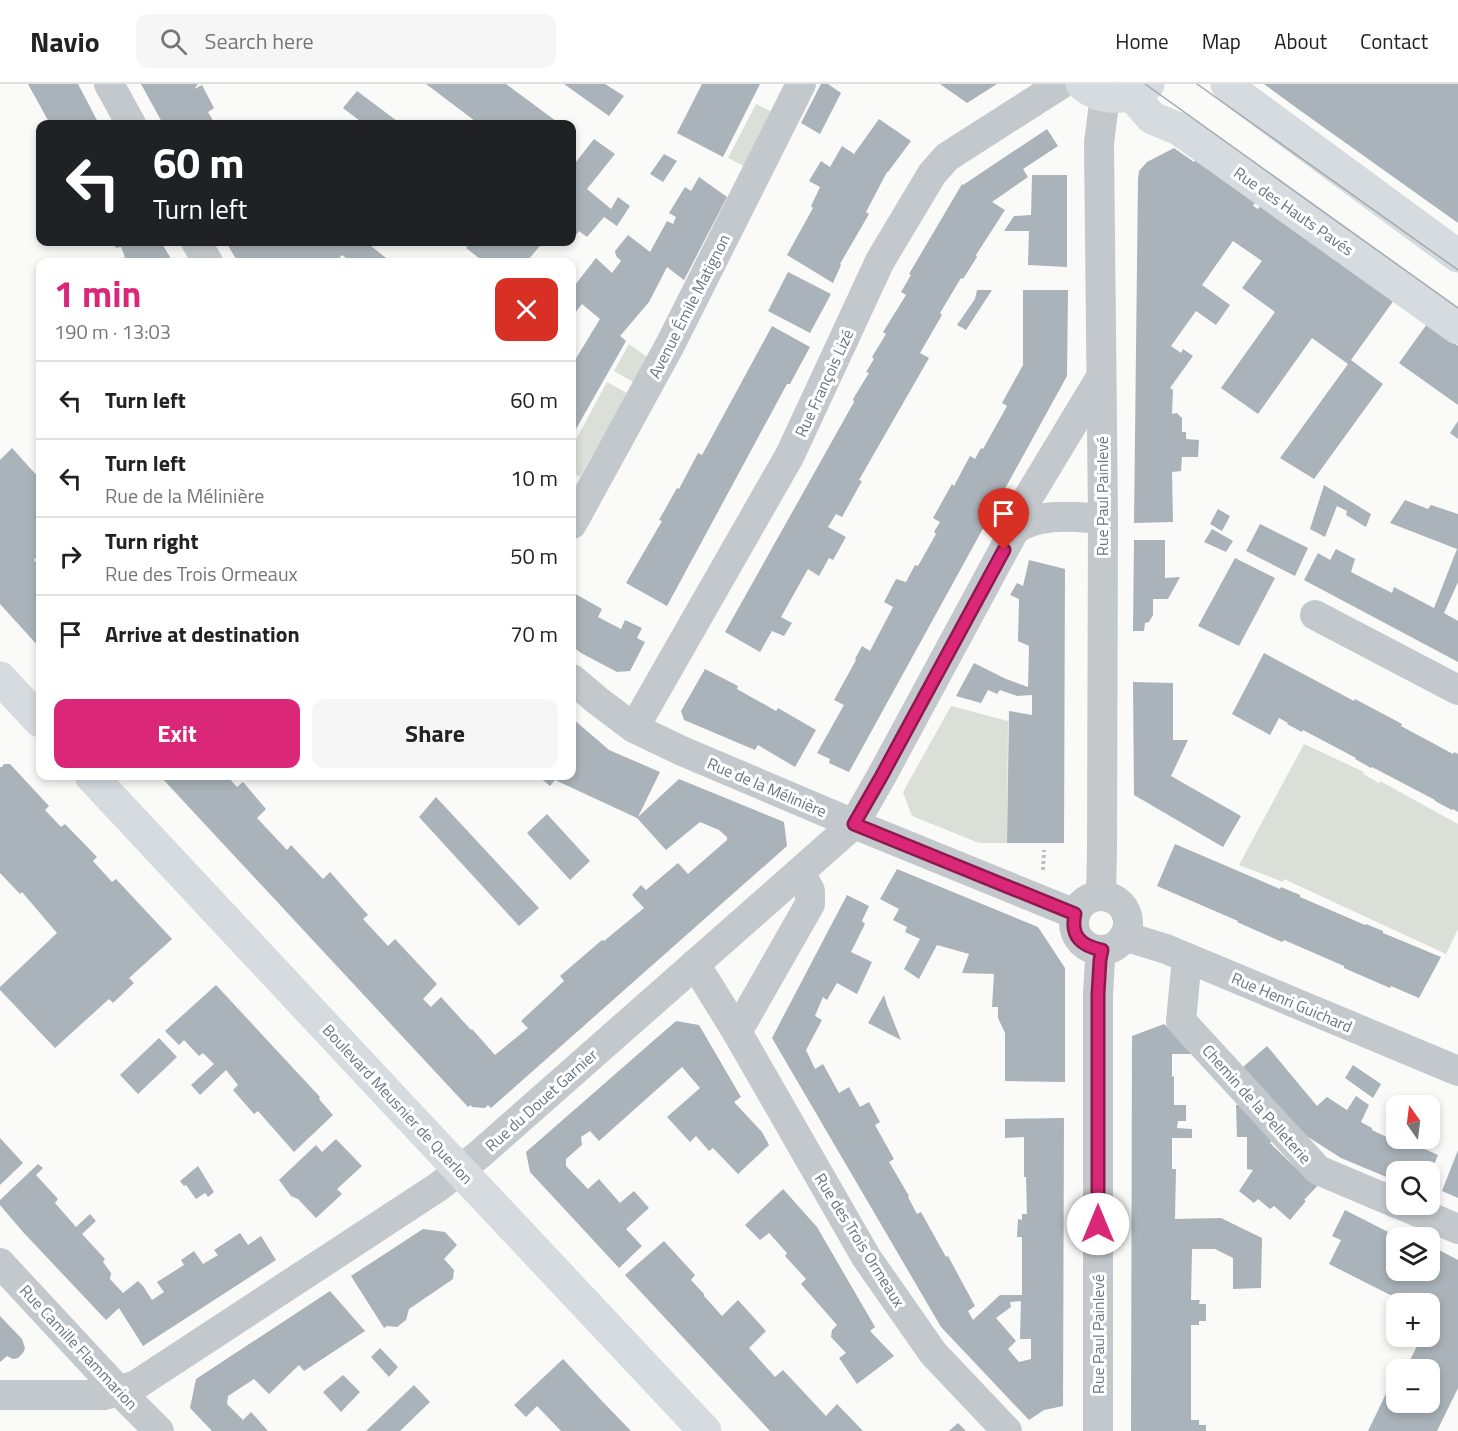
<!DOCTYPE html>
<html lang="en">
<head>
<meta charset="utf-8">
<style>
	body { margin:0; font-family:"Titillium Web",sans-serif; background:#f6f6f6; color:#222; height:100vh; display:flex; flex-direction:column; font-size:22px; white-space:nowrap }
	* { box-sizing:border-box; margin:0 }
	p { font-size:20px; color:#767676 }
	.icon { flex:none; width:33px; height:33px; fill:none; stroke:currentColor; stroke-width:2; stroke-linecap:round; stroke-linejoin:round }
	.map { position:relative; flex:1; overflow:hidden }
	.side { position:absolute; left:36px; top:174px; width:540px; height:522px; display:flex; flex-direction:column; background:#fff; border-radius:12px; box-shadow:0 3px 9px #0003 }
	.side>* { flex:none }
	.banner { position:absolute; left:36px; top:36px; width:540px; height:126px; border-radius:12px; box-shadow:0 3px 9px #0003; background:#202124; color:#fff; overflow:hidden }
	.needle { width:39px; rotate:346deg }
	.tools { position:absolute; left:1386px; top:1011px; display:grid; gap:12px }
	.tools a { display:grid; place-items:center; width:54px; height:54px; border-radius:12px; background:#fff; box-shadow:0 3px 9px #0003; font-size:30px }
	.pin { position:absolute; display:grid; place-items:center; width:51px; height:51px; color:#fff; margin:-62px -26px; border-radius:50% 50% 50% 0; rotate:-45deg; box-shadow:0 0 6px #0007 }
	.pin .icon { rotate:45deg }
	.me { position:absolute; width:66px; margin:-33px; rotate:0deg; stroke-linejoin:round; filter:drop-shadow(0 0 4px #0008) }
	.turn { display:flex; align-items:center; gap:21px; height:126px; padding:0 18px; font-size:27px }
	.turn .icon { width:78px; height:78px; stroke-width:2.5 }
	.turn b { display:block; font-size:42px; line-height:51px }
	.round { display:grid; place-items:center; flex:none; width:63px; height:63px; border-radius:12px; background:#f6f6f6 }
	.overview { display:flex; align-items:center; justify-content:space-between; height:102px; padding:0 18px }
	h1 { font-size:36px; font-weight:700; line-height:45px; color:#db2777 }
	.primary-button { display:flex; gap:12px; margin-top:auto; padding:12px 18px }
	.primary-button a { flex:1; height:69px; border-radius:12px; background:#db2777; color:#fff; font-size:24px; font-weight:700; line-height:69px; text-align:center }
	.primary-button a+a { background:#f6f6f6; color:#222 }
	ul { padding:0; list-style:none }
	li { display:flex; align-items:center; gap:18px; height:78px; padding:0 18px; border-top:2px solid #e0e0e0 }
	li div { flex:1 }
	li b { display:block; font-size:22px }
	li em { font-style:normal }
	header { display:flex; align-items:center; gap:36px; box-sizing:border-box; height:84px; padding:0 30px; background:#fff; border-bottom:2px solid #e0e0e0 }
	header strong { font-size:28px }
	nav { display:flex; gap:33px; margin-inline-start:auto; font-size:21px }
	.search { width:420px; height:54px; background:#f6f6f6; display:flex; align-items:center; gap:15px; box-sizing:border-box; padding:0 21px; border-radius:12px; color:#767676; font-size:22px }
	.map>svg:first-child { display:block }
	.green { fill:#dadfd7 }
	.building { fill:#aab3b9; fill-rule:evenodd }
	.lines { fill:none; stroke-linecap:round; stroke-linejoin:round }
	.path { stroke:#bbbfc2; stroke-width:4; stroke-dasharray:3 3; stroke-linecap:butt }
	.street { stroke:#c3c8cc; stroke-width:30 }
	.secondary { stroke:#d6dbdf; stroke-width:33 }
	.tram { stroke:#a2aab0; stroke-width:1.5 }
	.route-casing { stroke:#8e194d; stroke-width:15 }
	.route { stroke:#db2777; stroke-width:10 }
	.labels { text-anchor:middle; dominant-baseline:central; stroke-width:6; stroke-linejoin:round; paint-order:stroke }
	.street-label { font-size:16px; fill:#657683; stroke:#fff }
</style>
</head>
<body>
<header>
<strong>Navio</strong>
<div class="search"><svg class="icon" aria-label="search" viewBox="0 0 24 24"><circle cx="10" cy="10" r="6"/><path d="M15 15l6 6"/></svg>Search here</div>
<nav><a>Home</a><a>Map</a><a>About</a><a>Contact</a></nav>
</header>
<div class="map">
<svg width="1458" height="1347" viewBox="0 0 1458 1347">
	<rect width="100%" height="100%" fill="#fafaf8"/>
	<!-- green -->
	<g class="green">
		<path d="M756,20L774,29L746,83L728,74Z"/>
		<path d="M629,260L647,273L633,298L614,287Z"/>
		<path d="M607,298L627,309L580,393L572,388V363Z"/>
		<path d="M951,622L1008,637L1007,759H979L912,732L903,708Z"/>
		<path d="M1304,660L1364,688L1363,690L1379,699L1380,697L1458,740V845L1446,870L1284,795L1283,798L1239,781Z"/>
	</g>
	<!-- building -->
	<g class="building">
		<path d="M28,0H78L99,40H50Z"/>
		<path d="M141,0H198L194,5L202,1L214,24L208,28L215,40H163Z"/>
		<path d="M426,0H506L560,40H479Z"/>
		<path d="M564,0H605L624,12L609,32Z"/>
		<path d="M702,0H760L723,73L677,49Z"/>
		<path d="M821,0H828L841,9L820,50L801,39Z"/>
		<path d="M940,0H997L967,19Z"/>
		<path d="M1264,0H1458V139L1298,25Z"/>
		<path d="M357,7L401,40H364L343,24Z"/>
		<path d="M879,35L911,57L888,88H887L866,128L869,130L840,180L841,181L833,199L787,171L813,124L811,122L820,103L809,97L821,77L830,83L842,62L854,70Z"/>
		<path d="M1047,45L1058,62L1023,85L1028,93L992,118L1005,126L976,171L977,173L963,195L961,194L940,229L942,231L920,269L929,274L859,396L862,397L842,433L836,430L828,443L846,453L833,476L829,474L819,492L808,485L781,533L792,539L784,552L772,547L760,568L725,548L854,318L853,315L869,289L866,288L874,275L872,273L886,250L883,248L906,211L901,208L911,191L909,190L962,100L963,101Z"/>
		<path d="M594,55L615,70L587,105L611,125L618,113L630,122L617,142L604,133L587,153L579,147L573,155L572,154V83Z"/>
		<path d="M1174,64L1194,78L1197,74L1256,117L1253,122L1258,125L1261,121L1394,216L1351,276L1383,300L1314,395L1280,374L1348,280L1312,254L1258,330L1221,304L1275,228L1242,204L1262,177L1233,157L1202,201L1230,221L1216,241L1196,227L1171,262L1181,269L1183,265L1193,272L1170,304L1173,306L1172,330L1177,329L1182,334V348H1186V355L1199,356L1198,373H1182L1181,387L1172,388L1173,438L1134,439L1138,95L1139,87L1147,78Z"/>
		<path d="M664,70L677,77L663,98L650,90Z"/>
		<path d="M1032,91H1067V183L1028,181L1029,147H1004L1014,132L1031,131Z"/>
		<path d="M699,93L727,113L684,196L667,183L649,218L620,252L626,257L572,352V281L600,235L582,220L572,233V205L596,174L612,189L621,177L616,172L615,167L628,151L650,168L667,137L673,140L676,133L669,129L685,103L691,107Z"/>
		<path d="M112,158H161L173,178H115L125,173L121,163L116,164Z"/>
		<path d="M229,158H366L391,178H351L342,171L336,178H238L227,160Z"/>
		<path d="M471,158H543L529,175L534,178H484L466,164Z"/>
		<path d="M788,188L831,210L810,249L768,227Z"/>
		<path d="M977,206H992L966,246L957,241L975,215Z"/>
		<path d="M1023,206H1068L1067,292L849,688L829,679L830,675L817,669L844,621L834,616L856,576L855,575L862,562L870,567L893,523L884,518L896,495L906,498L915,481L918,482L936,450L934,448L940,438L933,434L952,400L954,402L970,372L975,375L981,364L983,365L1007,322L1002,319L1023,281Z"/>
		<path d="M1427,240L1458,262V321L1399,279Z"/>
		<path d="M772,242L810,263L790,300H787L667,522L626,499L662,437L659,436L677,404L679,405L698,369L702,371Z"/>
		<path d="M1458,337V355L1450,349Z"/>
		<path d="M12,364L40,395V469L34,476L40,483V564L0,520V376Z"/>
		<path d="M1324,401L1371,430L1366,443L1346,431L1347,427L1337,422L1325,453L1310,445Z"/>
		<path d="M1405,416L1428,425L1431,421L1458,430V498L1444,529L1458,537V578L1304,496L1318,469L1330,476L1336,465L1355,475L1351,488L1392,509L1394,503L1434,524L1457,465L1390,439Z"/>
		<path d="M1218,425L1230,432L1222,447L1210,440Z"/>
		<path d="M1260,440L1308,464L1295,492L1246,467Z"/>
		<path d="M1212,445L1233,457L1226,468L1204,458Z"/>
		<path d="M1134,456H1165V494L1180,493L1168,515H1153V531L1149,538L1145,539L1144,547H1133Z"/>
		<path d="M1235,474L1275,494L1239,562L1198,542Z"/>
		<path d="M1029,476L1065,485L1064,759H1007L1009,627L1032,631V611L1017,612L1000,606L997,610L988,606L981,619L956,612L974,579L1006,595L1028,603L1029,562L1018,557L1019,515L1010,511L1017,499L1023,502Z"/>
		<path d="M572,508L602,525L598,533L621,545L625,536L642,544L637,554L645,558L630,587L617,588L581,569L572,562Z"/>
		<path d="M1264,569L1354,617L1355,615L1402,640L1401,642L1453,670L1454,668L1458,670V728L1453,725L1452,726L1435,717V716L1372,683L1371,684L1355,675L1356,674L1303,646L1302,648L1287,640L1288,639L1279,634L1270,651L1232,630Z"/>
		<path d="M705,585L738,602L737,605L776,627L778,624L816,646L795,683L758,661L755,666L684,636L681,627Z"/>
		<path d="M1133,598L1173,599V656H1188L1171,692L1241,732L1223,763L1134,711Z"/>
		<path d="M572,634L609,666L660,688L638,733L679,695L784,738L787,762L491,1024L488,1021L485,1024L472,1023L471,1021L468,1023L160,692H227L237,703L243,698L266,725L257,734L287,766L291,761L323,795L330,788L368,831L363,835L388,862L395,855L437,900L423,915L431,923L441,913L471,946L472,945L495,971L528,944L521,937L564,897L560,892L602,856L604,857L644,824L632,811L641,801L646,806L678,779L688,790L727,756V753L719,746L700,738L666,766L637,734L555,696L550,702L538,692H572Z"/>
		<path d="M4,680H10L49,722L45,726L61,743L65,740L97,773L93,777L112,798L116,795L172,855L129,894L134,899L113,919L109,915L55,964L0,906V903L57,849L22,808L20,810L0,789V683H2Z"/>
		<path d="M436,713L539,824L519,842L419,733Z"/>
		<path d="M547,730L590,777L570,796L527,749Z"/>
		<path d="M1175,760L1280,805L1281,803L1300,811V813L1365,841L1366,840L1383,847V849L1441,873L1419,914L1391,902L1390,904L1344,884V882L1284,856L1282,858L1237,838L1238,837L1157,802Z"/>
		<path d="M897,785L1038,843L1065,884V998L1005,997V949L998,934V923H992L994,890L962,889L969,870L937,861L919,895L904,885L920,855L905,848L907,843L893,836L899,825L880,815Z"/>
		<path d="M847,811L869,822L862,837L865,840L851,868L872,878L857,910L837,899L827,916L823,913L815,932L822,936L806,966L815,985L823,980L839,1009L849,1003L860,1023L869,1018L880,1038L875,1041L894,1075L889,1078L909,1112L908,1113L917,1130L921,1128L946,1173L948,1172L975,1222L968,1227L973,1236L1000,1211H1022V1153H1017L1018,1135L1022,1136V1130H1027L1026,1093H1024V1053L1005,1054V1035L1064,1034L1063,1322L1044,1326L1029,1336L941,1243L772,954ZM1021,1217L1020,1255H1031V1275L1019,1278L1008,1265L1016,1257L996,1234L1011,1223L1010,1218Z"/>
		<path d="M216,901L320,1013L319,1015L333,1031L294,1068L258,1027L254,1030L233,1006L238,1001L226,986L200,1011L191,1001L214,980L203,969L199,972L184,956L179,961L165,947Z"/>
		<path d="M884,911L887,921L901,956L868,939Z"/>
		<path d="M676,937L699,941L741,1013L734,1018L762,1048L769,1061L738,1090L713,1064L709,1067L696,1052L690,1058L667,1033L700,1004L682,983L599,1057L590,1047L581,1053L582,1061L566,1075V1082L588,1105L599,1095L620,1119L634,1107L649,1124L626,1145L642,1162L619,1184L530,1088L526,1068Z"/>
		<path d="M1164,940L1197,970H1172V993L1174,992V1021H1186V1037H1178L1177,1044L1192,1045V1054H1172V1085H1176L1175,1135L1221,1134L1262,1154L1261,1204L1233,1205V1174L1215,1165H1192L1191,1216H1200L1199,1220H1206V1237H1199V1241H1191V1336H1199V1341H1206V1347H1131L1132,952Z"/>
		<path d="M159,954L177,973L138,1010L120,991Z"/>
		<path d="M1267,962L1317,1022L1327,1013L1347,1026L1356,1012L1369,1021L1361,1038L1372,1044V1046L1395,1057L1396,1054H1400L1438,1071L1431,1088H1396V1097L1341,1074L1294,1044L1243,983Z"/>
		<path d="M1353,981L1381,1000L1373,1014L1345,994Z"/>
		<path d="M1236,1021H1248L1274,1054L1270,1059L1298,1086L1321,1098L1304,1116L1306,1117L1290,1136L1274,1122L1270,1125L1258,1115L1254,1119L1239,1107L1253,1086L1247,1085V1053H1237Z"/>
		<path d="M0,1054L23,1079L0,1101Z"/>
		<path d="M336,1055L362,1082L337,1105L342,1110L316,1134L298,1115L291,1112L279,1096L316,1061L322,1068Z"/>
		<path d="M1458,1066V1114L1442,1107Z"/>
		<path d="M38,1080L43,1084L36,1091L58,1115L55,1119L76,1143L90,1130L96,1137L82,1150L105,1175L103,1178L111,1189L110,1195L123,1209L138,1197L143,1202L152,1216L164,1208L157,1198L184,1181L181,1176L194,1167L203,1180L218,1171L214,1166L240,1149L248,1161L261,1152L276,1176L143,1262L119,1224L106,1236L23,1148L0,1121V1116Z"/>
		<path d="M198,1082L214,1108L208,1113L205,1109L196,1115L186,1101L184,1102L180,1097Z"/>
		<path d="M783,1105L817,1143L875,1243L870,1247L894,1272L857,1300L839,1274L846,1269L831,1253L832,1246L837,1241L801,1200L806,1195L785,1172L787,1169L769,1149L760,1156L745,1141Z"/>
		<path d="M1345,1126L1396,1152V1186H1430V1168L1436,1172L1439,1166L1458,1176V1304L1437,1347H1368L1396,1289V1318H1430V1286H1405L1422,1252H1430V1220H1414L1413,1217L1400,1210L1398,1215L1329,1180L1341,1156L1332,1152Z"/>
		<path d="M423,1145L445,1148L457,1161L444,1175L454,1186L453,1195L409,1225L406,1236L397,1243L387,1242L384,1244L351,1192Z"/>
		<path d="M664,1157L695,1191L691,1196L704,1210V1212L722,1232L738,1216L766,1247L749,1264L775,1293L783,1286L826,1332L837,1320L863,1347H770L625,1191Z"/>
		<path d="M330,1207L365,1247L304,1287L299,1281L269,1310L254,1295L228,1312L227,1320L243,1336L251,1328L268,1347H212L190,1324L196,1295Z"/>
		<path d="M0,1232L22,1255L25,1264L23,1269L18,1274L13,1275L7,1272L0,1278Z"/>
		<path d="M380,1264L398,1283L389,1293L371,1273Z"/>
		<path d="M563,1275L602,1317L631,1347H561L537,1322L526,1333L514,1321Z"/>
		<path d="M343,1291L360,1308L341,1328L323,1308Z"/>
		<path d="M414,1301L430,1318L400,1347H366Z"/>
		<path d="M958,1339L966,1347H949Z"/>
	</g>
	<g class="lines">
		<!-- path -->
		<path class="path" d="M1043,786L1044,766"/>
		<!-- street -->
		<g class="street">
			<path d="M109,0L131,40"/>
			<path d="M196,158L208,178"/>
			<path d="M572,440L670,261L801,0"/>
			<path d="M1015,445C1042,428 1072,433 1103,435"/>
			<path d="M1315,531L1458,606"/>
			<path d="M572,595L598,617L634,644L682,667L854,740L1075,830"/>
			<path d="M634,644L790,371L880,177L932,90L947,73L1061,0"/>
			<path d="M1101,812L1102,766L1103,435L1099,59L1105,12"/>
			<circle cx="1101" cy="839" r="27"/>
			<path d="M1124,852L1166,865L1458,987"/>
			<path d="M1187,874L1181,937L1318,1086L1396,1119"/>
			<path d="M695,880L737,948L866,1173L933,1269L1007,1347"/>
			<path d="M737,948L810,820V807L800,788"/>
			<path d="M1399,1120L1458,1145"/>
			<path d="M0,1179L119,1307L159,1347"/>
			<path d="M0,1311H104L119,1307L136,1301L438,1103L480,1070L854,740L881,693L1015,445L1017,432L1101,293"/>
			<path d="M1098,1347V910L1100,876L1103,866"/>
		</g>
		<!-- secondary -->
		<g class="secondary">
			<path d="M1082,0C1102,17 1128,16 1148,0"/>
			<path d="M1227,0L1239,11L1458,172"/>
			<path d="M1131,10L1152,34L1179,45L1458,244"/>
			<path d="M0,594L40,637"/>
			<path d="M91,692L407,1030L705,1347"/>
		</g>
		<!-- tram -->
		<g class="tram">
			<path d="M1145,0L1458,224"/>
			<path d="M1197,0L1458,186"/>
		</g>
	</g>
	<g class="lines">
		<defs>
			<path id="route" d="M1004,466L881,693L854,740L1075,830C1070,853 1082,862 1102,866L1100,876L1098,910V1140"/>
		</defs>
		<!-- route casing -->
		<use href="#route" class="route-casing"/>
		<!-- route -->
		<use href="#route" class="route"/>
	</g>
	<g class="labels">
		<!-- street labels -->
		<g class="street-label">
			<text transform="translate(1294 127) rotate(35)">Rue des Hauts Pavés</text>
			<text transform="translate(689 222) rotate(-63)">Avenue Émile Matignon</text>
			<text transform="translate(824 299) rotate(-65)">Rue François Lizé</text>
			<text transform="translate(1102 412) rotate(-90)">Rue Paul Painlevé</text>
			<text transform="translate(767 703) rotate(23)">Rue de la Mélinière</text>
			<text transform="translate(1292 918) rotate(23)">Rue Henri Guichard</text>
			<text transform="translate(541 1016) rotate(-42)">Rue du Douet Garnier</text>
			<text transform="translate(398 1020) rotate(47)">Boulevard Meusnier de Querlon</text>
			<text transform="translate(1257 1020) rotate(48)">Chemin de la Pelleterie</text>
			<text transform="translate(860 1156) rotate(58)">Rue des Trois Ormeaux</text>
			<text transform="translate(1098 1250) rotate(-90)">Rue Paul Painlevé</text>
			<text transform="translate(79 1263) rotate(47)">Rue Camille Flammarion</text>
		</g>
	</g>
</svg>
<div class="tools">
<a><svg class="needle" viewBox="-14 -14 28 28"><path d="M0-13l5 13h-10z" fill="#e53935"/><path d="M0 13l5-13h-10z" fill="#767676"/></svg></a>
<a><svg class="icon" aria-label="search" viewBox="0 0 24 24"><circle cx="10" cy="10" r="6"/><path d="M15 15l6 6"/></svg></a>
<a><svg class="icon" aria-label="layers" viewBox="0 0 24 24"><path d="M12 4l9 5-9 5-9-5zM3 14l9 5 9-5"/></svg></a>
<a>+</a>
<a>−</a>
</div>
<div class="pin" style="left:1004px;top:466px;background:#d93025"><svg class="icon" aria-label="arrive" viewBox="0 0 24 24"><path d="M6 21V4h12l-3 4 3 4H6"/></svg></div>
<svg class="me" style="left:1098px;top:1140px" viewBox="-20 -20 40 40"><circle r="19" fill="#fff"/><path d="M0-13L10 11 0 6-10 11z" fill="#db2777"/></svg>
<div class="banner">
<div class="turn"><svg class="icon" aria-label="left" viewBox="0 0 24 24"><path d="M17 20v-9H6M10 6l-5 5 5 5"/></svg><div><b>60 m</b>Turn left</div></div>
</div>
<section class="side">
<div class="overview"><div><h1>1 min</h1><p>190 m · 13:03</p></div><a class="round" style="background:#d93025;color:#fff"><svg class="icon" aria-label="close" viewBox="0 0 24 24"><path d="M6 6l12 12M18 6L6 18"/></svg></a></div>
<ul>
<li><svg class="icon" aria-label="left" viewBox="0 0 24 24"><path d="M17 20v-9H6M10 6l-5 5 5 5"/></svg><div><b>Turn left</b></div><em>60 m</em></li>
<li><svg class="icon" aria-label="left" viewBox="0 0 24 24"><path d="M17 20v-9H6M10 6l-5 5 5 5"/></svg><div><b>Turn left</b><p>Rue de la Mélinière</p></div><em>10 m</em></li>
<li><svg class="icon" aria-label="right" viewBox="0 0 24 24"><path d="M7 20v-9h11M14 6l5 5-5 5"/></svg><div><b>Turn right</b><p>Rue des Trois Ormeaux</p></div><em>50 m</em></li>
<li><svg class="icon" aria-label="arrive" viewBox="0 0 24 24"><path d="M6 21V4h12l-3 4 3 4H6"/></svg><div><b>Arrive at destination</b></div><em>70 m</em></li>
</ul>
<div class="primary-button"><a>Exit</a><a>Share</a></div>
</section>
</div>
</body>
</html>
